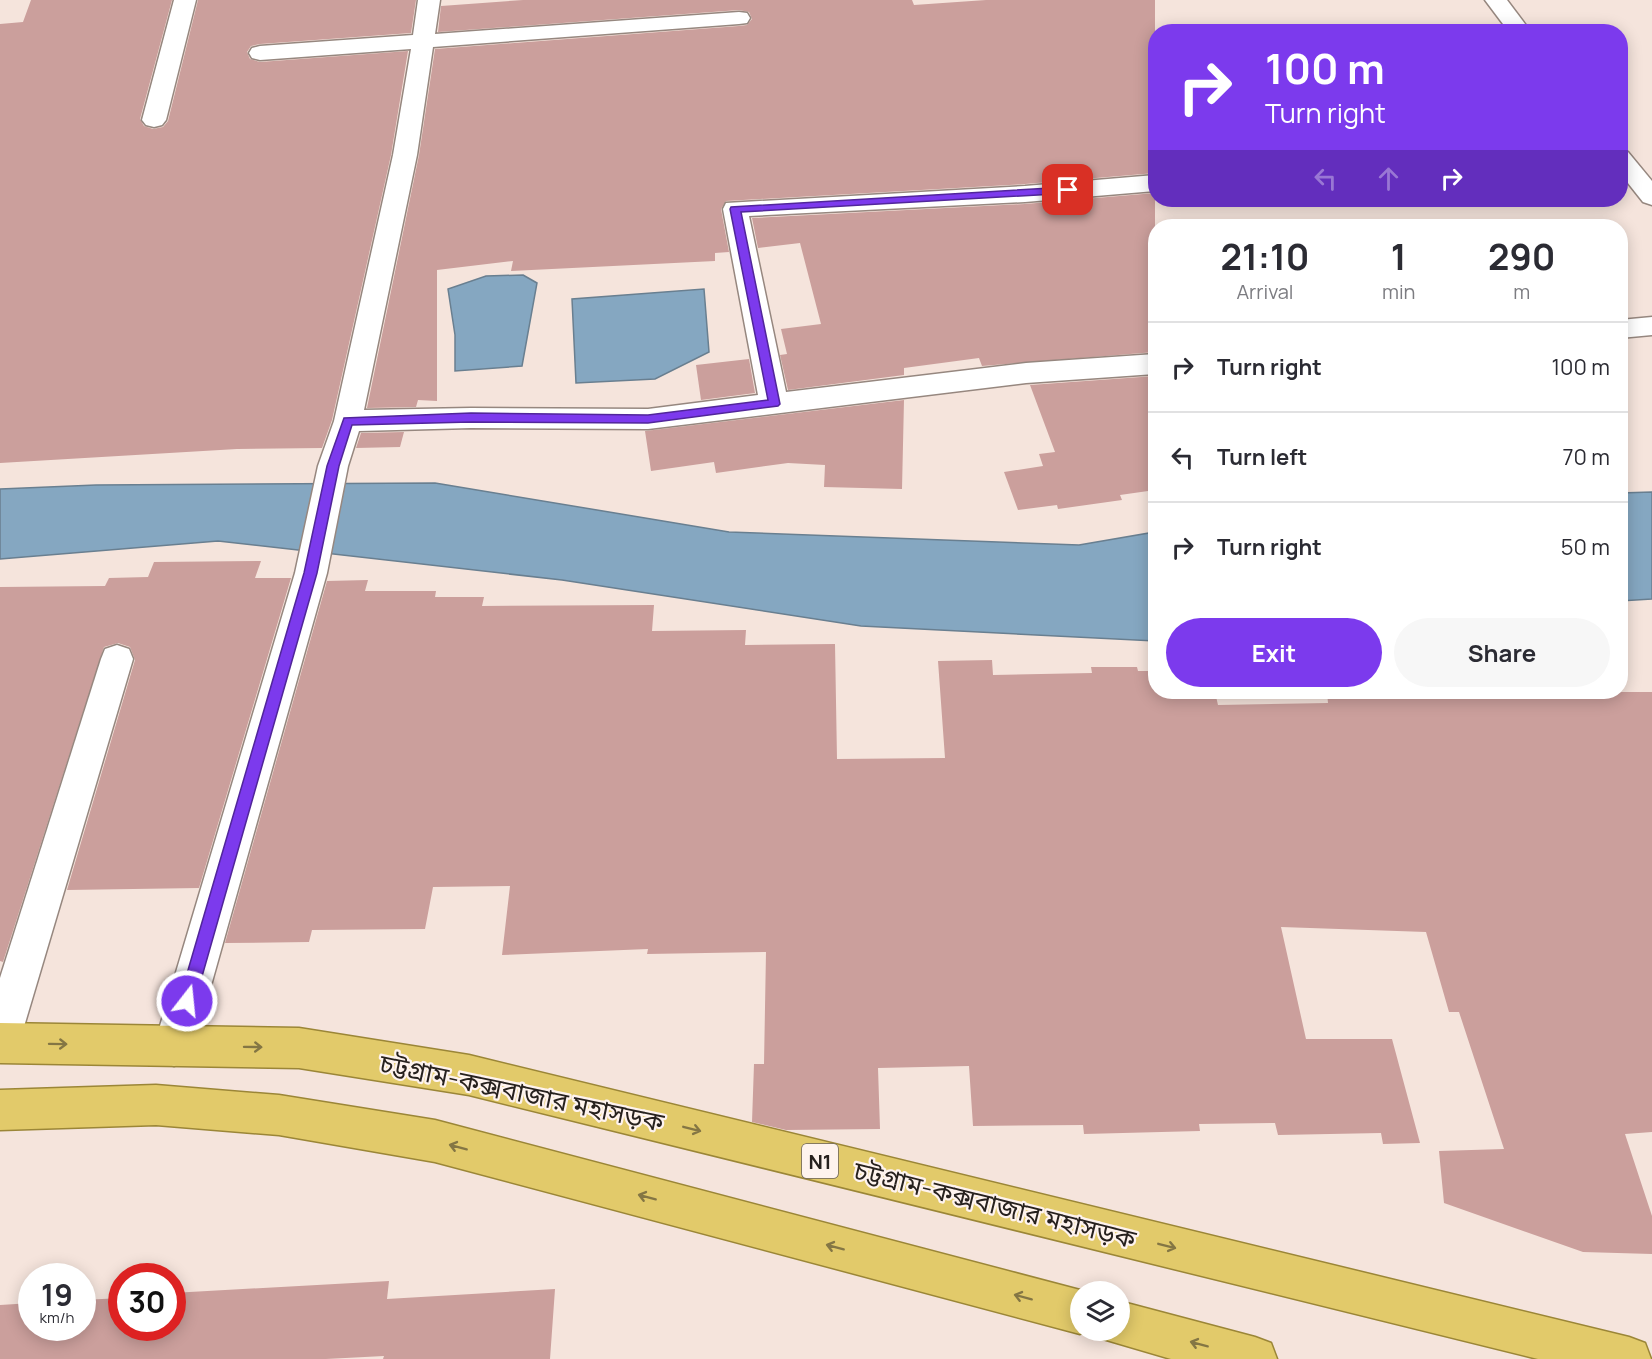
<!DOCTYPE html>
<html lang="en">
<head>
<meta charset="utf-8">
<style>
	body { margin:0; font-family:Manrope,"Noto Sans Bengali",sans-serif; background:#f7f7f7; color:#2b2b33; height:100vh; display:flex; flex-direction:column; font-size:22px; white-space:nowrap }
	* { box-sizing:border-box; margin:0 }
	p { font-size:20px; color:#7c7c81 }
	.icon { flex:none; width:33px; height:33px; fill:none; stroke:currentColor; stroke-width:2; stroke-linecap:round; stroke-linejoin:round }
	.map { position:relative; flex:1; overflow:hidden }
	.drawer { position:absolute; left:1148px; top:219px; width:480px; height:480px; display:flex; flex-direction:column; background:#fff; border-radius:24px; box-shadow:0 3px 15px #0003 }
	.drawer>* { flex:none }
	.top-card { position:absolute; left:1148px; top:24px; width:480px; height:183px; border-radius:24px; box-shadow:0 3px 15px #0003; background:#7c3aed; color:#fff; overflow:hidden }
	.controls { position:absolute; left:1070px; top:1281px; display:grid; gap:12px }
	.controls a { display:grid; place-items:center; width:60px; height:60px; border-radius:50%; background:#fff; box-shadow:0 3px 15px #0003; font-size:30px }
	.speed { position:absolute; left:18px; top:1263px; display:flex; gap:12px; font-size:30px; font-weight:700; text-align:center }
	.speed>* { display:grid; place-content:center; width:78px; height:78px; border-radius:50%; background:#fff; box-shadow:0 3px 15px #0003; line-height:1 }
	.speed small { font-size:15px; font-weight:400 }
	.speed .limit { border:9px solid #d22; background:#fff; color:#111 }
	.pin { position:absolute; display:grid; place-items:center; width:51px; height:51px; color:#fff; margin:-26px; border-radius:12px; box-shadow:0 3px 9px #0006 }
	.me { position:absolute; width:66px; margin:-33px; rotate:16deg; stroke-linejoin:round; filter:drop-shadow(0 0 4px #0008) }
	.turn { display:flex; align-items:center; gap:21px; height:126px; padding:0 18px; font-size:27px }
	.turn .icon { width:78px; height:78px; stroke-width:2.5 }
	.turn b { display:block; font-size:42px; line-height:51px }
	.lanes { display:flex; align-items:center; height:57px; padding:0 18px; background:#0003; justify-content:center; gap:30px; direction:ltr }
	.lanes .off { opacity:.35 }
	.eta { display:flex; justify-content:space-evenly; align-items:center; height:102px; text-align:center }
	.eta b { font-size:36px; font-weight:700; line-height:42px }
	.cta { display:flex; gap:12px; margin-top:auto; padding:12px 18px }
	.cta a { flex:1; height:69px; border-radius:36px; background:#7c3aed; color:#fff; font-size:24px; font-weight:700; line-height:69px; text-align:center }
	.cta a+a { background:#f7f7f7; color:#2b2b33 }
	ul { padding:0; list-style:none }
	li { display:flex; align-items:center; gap:18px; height:90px; padding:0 18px; border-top:2px solid #e1e1e2 }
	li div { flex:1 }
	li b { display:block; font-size:22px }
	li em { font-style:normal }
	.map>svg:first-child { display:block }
	.water { fill:#85a7c1; stroke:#697f90; stroke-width:1.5 }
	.building { fill:#cb9f9c }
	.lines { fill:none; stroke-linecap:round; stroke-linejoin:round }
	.minor-casing { stroke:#96877f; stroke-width:3 }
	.trunk-casing { stroke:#9b8637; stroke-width:3 }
	.minor { fill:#fff; fill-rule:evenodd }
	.trunk { fill:#e2ca6a; fill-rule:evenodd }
	.oneway { stroke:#847644 }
	.route { fill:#7c3aed; stroke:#51269a; stroke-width:1.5 }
	.labels { text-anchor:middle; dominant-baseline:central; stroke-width:4.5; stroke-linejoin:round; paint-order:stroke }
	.shield { fill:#fef3ee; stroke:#68605c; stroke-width:1.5 }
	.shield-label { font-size:20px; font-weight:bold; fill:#27211e }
	.near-street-label { font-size:26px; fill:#27211e; stroke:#fef3ee }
</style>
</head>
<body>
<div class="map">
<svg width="1652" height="1359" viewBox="0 0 1652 1359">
	<rect width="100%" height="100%" fill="#f5e4dc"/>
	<!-- water -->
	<g class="water">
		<path d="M523,275L537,283L522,366L455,371V335L448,289L486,276Z"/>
		<path d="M704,289L709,352L655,379L576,383L572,299Z"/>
		<path d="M435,483L729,532L1079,545L1155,532V641L861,626L562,580L218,541L0,559V489L96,485Z"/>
		<path d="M1652,492V599L1620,601V493Z"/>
	</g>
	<!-- building -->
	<g class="building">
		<path d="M31,0H172L140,119L144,126L153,129L163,127L168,121L198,0H416L411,33L260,44L251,46L247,52L250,59L260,62L408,51L391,155L332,420L322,448L237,449L0,463V24L23,22Z"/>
		<path d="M523,0H912L914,5L986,0H1155V173L1025,184L726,201L721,209L729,252L715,253V261L511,271L513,261L437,270V401L418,400L416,407L367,408L419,155L435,49L739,26L747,25L752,19L749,12L739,10L438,32L441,6Z"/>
		<path d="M1155,193V352L982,366L979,358L904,368V375L788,390L780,355L787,354L781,329L821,324L800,243L758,248L752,218L1025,204Z"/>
		<path d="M749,359L755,393L701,400L696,365Z"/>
		<path d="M1155,376V490L1120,495L1122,500L1058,509L1057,505L1018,510L1004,472L1043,466L1039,454L1055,452L1030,385Z"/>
		<path d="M904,400L902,489L824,487L825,465L788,463L716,473L714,462L651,471L645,431Z"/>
		<path d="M404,432L400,447L356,448L361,433Z"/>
		<path d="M261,561L255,578H291L199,888L67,890L135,660L130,647L118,643L104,647L3,962L0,961V587L105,586L109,578L148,577L154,562Z"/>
		<path d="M368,580L365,591H436L435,597H484L482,606L654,605L652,631L746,630L745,645L835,644L837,759L945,758L938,661L992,660L993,675L1092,673L1091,667H1137L1138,671H1155V692H1215L1218,705L1328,703L1327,692H1652V1132L1625,1134L1652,1216V1254L1583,1252L1444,1203L1439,1151L1504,1149L1459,1012H1449L1426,932L1281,927L1306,1039H1392L1420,1143L1383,1144L1381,1133L1278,1135L1275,1123L1199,1124L1200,1131L1084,1134L1083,1125L973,1126L969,1066L878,1068L880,1129L786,1130L752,1122L754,1064H764L766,952L647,954L648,949L502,955L510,886L433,887L425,929L312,930L309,942L225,943L327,581Z"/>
		<path d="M389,1281L387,1299L555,1289L550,1359H383L384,1356L326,1359H0V1305L32,1303V1328H82V1300L122,1298V1328H172V1293Z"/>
	</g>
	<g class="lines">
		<defs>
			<g id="minor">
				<path d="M174,0H196L166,120L162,125L154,127L146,125L142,120Z"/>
				<path d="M418,0H440L435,34L739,12L747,13L750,18L747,23L739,24L433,47L417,155L364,410L471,408L648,409L758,395L723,209L726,203L1025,186L1155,175V191L1025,202L749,216L786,392L1026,363L1155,354V374L1026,383L648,429L471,428L359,431L348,466L327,573L194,1046L188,1060L174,1066L160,1060L154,1046L295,573L318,466L334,421L393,155L411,49L260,60L252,58L249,53L252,48L260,46L413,35Z"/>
				<path d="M1485,0H1507L1531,32H1509Z"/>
				<path d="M1620,150L1628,152L1652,181V205L1643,202L1620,173Z"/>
				<path d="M1652,317V335L1620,338V320Z"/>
				<path d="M117,645L129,649L133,659L20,1040L14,1054L0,1060V978L101,659L105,649Z"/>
			</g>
			<g id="trunk">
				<path d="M0,1023L299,1028L469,1055L1629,1337L1645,1343L1651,1359H1538L469,1095L299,1068L0,1063Z"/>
				<path d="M156,1085L279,1095L435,1120L1080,1290L1084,1292H1080V1330H1089L1080,1334L435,1162L279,1135L156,1125L0,1130V1090Z"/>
				<path d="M1119,1301L1255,1337L1271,1343L1277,1359H1171L1103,1339L1100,1330H1119Z"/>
			</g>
		</defs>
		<!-- minor casing -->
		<use href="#minor" class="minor-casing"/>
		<!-- trunk casing -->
		<use href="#trunk" class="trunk-casing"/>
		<!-- minor -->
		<use href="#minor" class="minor"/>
		<!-- trunk -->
		<use href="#trunk" class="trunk"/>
	</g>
	<!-- one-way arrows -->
	<defs><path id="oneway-shaft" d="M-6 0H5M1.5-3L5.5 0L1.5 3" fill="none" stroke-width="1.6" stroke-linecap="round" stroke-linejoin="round" transform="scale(1.5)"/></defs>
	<g class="oneway">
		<use href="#oneway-shaft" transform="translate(58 1044) rotate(1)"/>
		<use href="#oneway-shaft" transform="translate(253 1047) rotate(1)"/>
		<use href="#oneway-shaft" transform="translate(692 1129) rotate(14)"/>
		<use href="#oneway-shaft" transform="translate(458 1147) rotate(-165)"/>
		<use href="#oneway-shaft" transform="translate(647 1197) rotate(-165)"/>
		<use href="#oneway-shaft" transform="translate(1167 1246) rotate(14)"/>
		<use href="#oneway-shaft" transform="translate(835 1247) rotate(-165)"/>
		<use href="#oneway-shaft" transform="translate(1023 1297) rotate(-165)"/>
		<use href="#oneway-shaft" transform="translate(1199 1344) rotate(-165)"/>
	</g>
	<!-- route -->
	<path class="route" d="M1068,187L1072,188V193L741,212L780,404L778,406L648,423L471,422L352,425L339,466L317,573L195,1001L193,1006L187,1009L182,1006L179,1001L304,573L327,466L344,418L471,413L648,415L768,400L730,209L731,207Z"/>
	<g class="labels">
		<!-- shield labels -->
		<rect class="shield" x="802" y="1144" width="36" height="34" rx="4.5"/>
		<g class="shield-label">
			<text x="820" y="1161">N1</text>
		</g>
		<!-- near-street labels -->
		<g class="near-street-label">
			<text transform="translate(522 1092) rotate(12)">চট্টগ্রাম-কক্সবাজার মহাসড়ক</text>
			<text transform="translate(995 1204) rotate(14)">চট্টগ্রাম-কক্সবাজার মহাসড়ক</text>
		</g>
	</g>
</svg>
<div class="controls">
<a><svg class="icon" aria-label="layers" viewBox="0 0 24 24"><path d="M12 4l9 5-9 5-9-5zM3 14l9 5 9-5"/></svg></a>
</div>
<div class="speed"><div>19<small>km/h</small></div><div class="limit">30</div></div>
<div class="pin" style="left:1068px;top:190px;background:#d93025"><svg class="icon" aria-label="arrive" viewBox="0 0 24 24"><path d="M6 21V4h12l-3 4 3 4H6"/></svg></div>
<svg class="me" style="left:187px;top:1001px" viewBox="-20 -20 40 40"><circle r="17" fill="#7c3aed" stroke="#fff" stroke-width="3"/><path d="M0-11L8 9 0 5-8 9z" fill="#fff"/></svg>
<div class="top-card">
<div class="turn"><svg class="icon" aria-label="right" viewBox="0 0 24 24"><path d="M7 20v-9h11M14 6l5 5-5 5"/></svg><div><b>100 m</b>Turn right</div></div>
<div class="lanes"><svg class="icon off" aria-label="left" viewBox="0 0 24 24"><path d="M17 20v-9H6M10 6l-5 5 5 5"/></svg><svg class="icon off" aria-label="ahead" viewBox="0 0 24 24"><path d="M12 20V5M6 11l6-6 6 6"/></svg><svg class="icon" aria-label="right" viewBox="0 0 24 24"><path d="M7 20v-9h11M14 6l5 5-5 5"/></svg></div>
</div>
<section class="drawer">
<div class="eta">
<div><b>21:10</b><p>Arrival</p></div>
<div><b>1</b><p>min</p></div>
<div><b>290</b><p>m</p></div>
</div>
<ul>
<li><svg class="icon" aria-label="right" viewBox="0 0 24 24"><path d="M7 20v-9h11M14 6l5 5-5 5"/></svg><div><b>Turn right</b></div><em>100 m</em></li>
<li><svg class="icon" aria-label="left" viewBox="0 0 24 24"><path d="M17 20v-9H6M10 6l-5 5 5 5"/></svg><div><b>Turn left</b></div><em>70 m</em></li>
<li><svg class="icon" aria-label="right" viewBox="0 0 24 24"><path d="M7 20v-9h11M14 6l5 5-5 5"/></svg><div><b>Turn right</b></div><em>50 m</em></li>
</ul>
<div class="cta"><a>Exit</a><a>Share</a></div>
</section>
</div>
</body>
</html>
